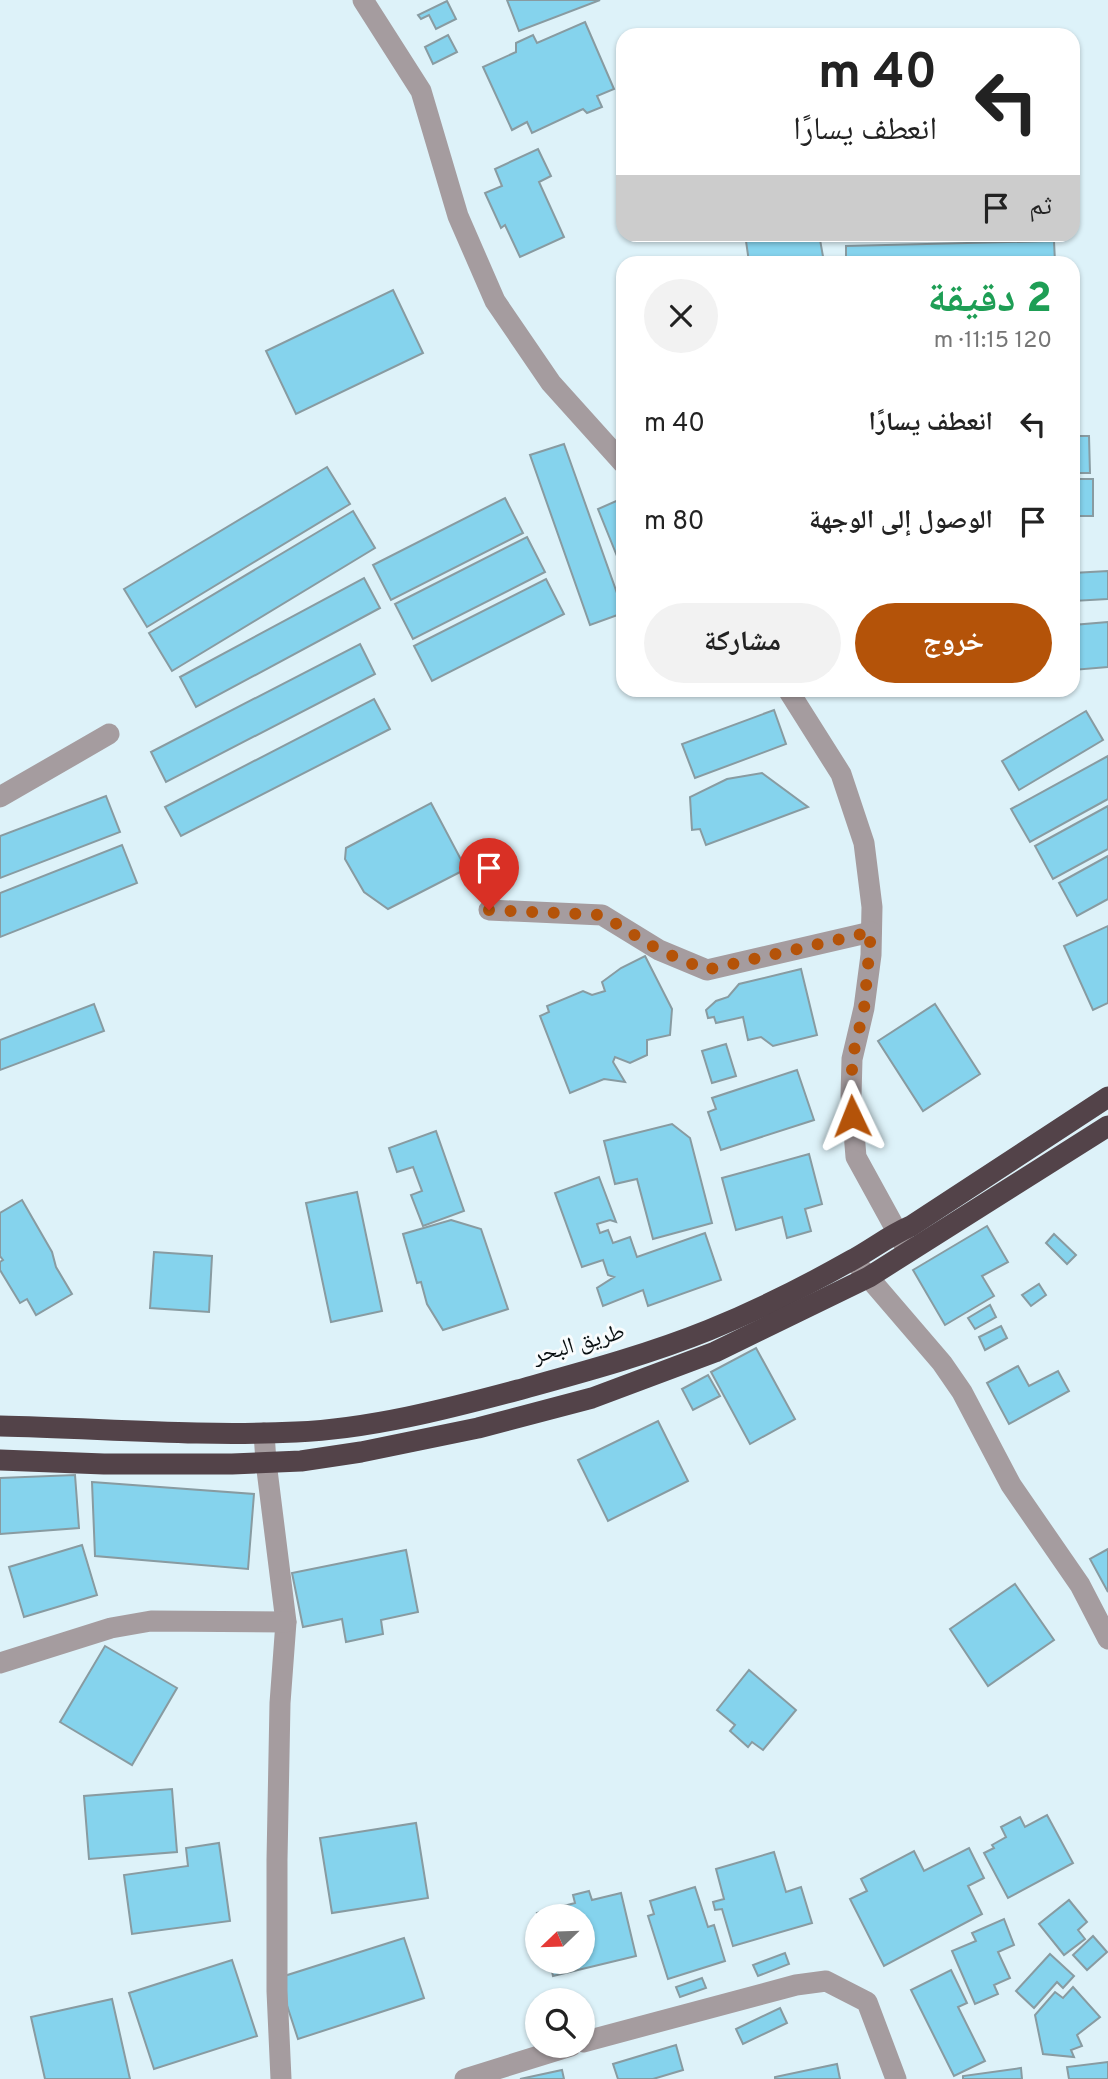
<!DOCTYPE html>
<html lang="ar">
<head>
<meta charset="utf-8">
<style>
	body { margin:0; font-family:Overpass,"Noto Naskh Arabic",sans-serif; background:#f2f2f2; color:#222; direction:rtl; height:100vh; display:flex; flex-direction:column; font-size:26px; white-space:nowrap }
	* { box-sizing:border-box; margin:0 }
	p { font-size:23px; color:#767676 }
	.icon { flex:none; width:38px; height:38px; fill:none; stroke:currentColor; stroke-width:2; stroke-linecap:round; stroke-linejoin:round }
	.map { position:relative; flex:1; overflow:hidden; direction:ltr }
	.sheet { position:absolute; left:616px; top:256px; width:464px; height:441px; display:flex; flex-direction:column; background:#fff; border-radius:21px; box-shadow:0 2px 5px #0004; direction:rtl }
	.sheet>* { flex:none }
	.top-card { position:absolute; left:616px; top:28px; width:464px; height:214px; border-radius:21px; box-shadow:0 2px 5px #0004; direction:rtl; background:#fff; color:#222; overflow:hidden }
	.needle { width:46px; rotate:247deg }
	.tools { position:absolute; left:525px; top:1904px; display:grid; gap:14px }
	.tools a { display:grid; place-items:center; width:70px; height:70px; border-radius:50%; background:#fff; box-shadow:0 2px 5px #0004; font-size:35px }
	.pin { position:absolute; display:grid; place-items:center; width:60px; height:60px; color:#fff; margin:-72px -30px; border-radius:50% 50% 50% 0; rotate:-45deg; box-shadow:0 0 7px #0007 }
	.pin .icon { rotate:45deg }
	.me { position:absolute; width:77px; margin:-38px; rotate:358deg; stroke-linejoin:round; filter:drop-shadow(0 0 5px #0008) }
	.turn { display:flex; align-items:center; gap:24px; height:147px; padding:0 28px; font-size:32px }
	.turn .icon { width:91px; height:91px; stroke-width:2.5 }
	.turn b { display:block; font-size:49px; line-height:60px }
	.then { display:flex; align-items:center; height:66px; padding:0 28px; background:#0003; gap:14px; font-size:26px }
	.round { display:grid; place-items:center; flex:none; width:74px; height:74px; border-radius:37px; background:#f2f2f2 }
	.head { display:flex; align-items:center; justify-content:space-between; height:119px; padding:0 28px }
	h1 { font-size:42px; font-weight:800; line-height:52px; color:#1e9e55 }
	.button { display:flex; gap:14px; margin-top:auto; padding:14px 28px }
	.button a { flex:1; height:80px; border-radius:42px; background:#b45309; color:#fff; font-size:28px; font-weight:800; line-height:80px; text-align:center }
	.button a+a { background:#f2f2f2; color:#222 }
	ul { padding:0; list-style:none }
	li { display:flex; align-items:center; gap:21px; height:98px; padding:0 28px }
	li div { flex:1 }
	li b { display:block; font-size:26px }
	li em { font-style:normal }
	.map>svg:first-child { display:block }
	.building { fill:#85d3ed; stroke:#889ba1; stroke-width:2 }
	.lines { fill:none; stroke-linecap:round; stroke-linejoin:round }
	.minor { stroke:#a59c9f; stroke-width:21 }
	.highway { stroke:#534349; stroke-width:21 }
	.route { stroke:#b45309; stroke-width:12; stroke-dasharray:0 21.6 }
	.labels { text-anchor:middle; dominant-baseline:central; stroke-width:6; stroke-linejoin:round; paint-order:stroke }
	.street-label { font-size:23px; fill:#080f11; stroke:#f8fcfd }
</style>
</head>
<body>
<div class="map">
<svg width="1108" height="2079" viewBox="0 0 1108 2079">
	<rect width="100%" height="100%" fill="#ddf2f9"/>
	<!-- building -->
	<g class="building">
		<path d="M507,0H600L519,31Z"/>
		<path d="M447,1L456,19L436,29L429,15L421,19L418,15Z"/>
		<path d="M585,22L614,89L597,96L602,107L587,113L583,109L532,133L527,122L512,130L483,67L516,52V43L533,35L537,43Z"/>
		<path d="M448,35L457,52L433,64L425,47Z"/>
		<path d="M538,149L551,176L539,182L564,237L520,257L505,225L501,228L485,193L502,186L495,169Z"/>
		<path d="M745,234H819L824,262H749Z"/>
		<path d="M848,234H1044L848,239Z"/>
		<path d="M1054,241L1055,262H846V246Z"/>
		<path d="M393,290L423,353L296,414L266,351Z"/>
		<path d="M1073,436H1089L1090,473H1073Z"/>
		<path d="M564,444L623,610V613L590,625L530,455Z"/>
		<path d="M327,467L350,504L147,627L124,589Z"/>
		<rect x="1073" y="479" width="20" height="37"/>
		<path d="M505,498L523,533L391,600L373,565Z"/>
		<path d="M623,498V571L598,509Z"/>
		<path d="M353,511L375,548L172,671L149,633Z"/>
		<path d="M527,537L545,572L413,639L395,604Z"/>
		<path d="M1108,571V599L1073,601V573Z"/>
		<path d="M364,578L380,608L196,707L180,677Z"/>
		<path d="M546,579L564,614L432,681L414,646Z"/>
		<path d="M1108,622V667L1073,670V625Z"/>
		<path d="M360,644L375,674L166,782L151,752Z"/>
		<path d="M374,699L390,729L181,836L165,807Z"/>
		<path d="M774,710L786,744L695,778L682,744Z"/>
		<path d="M1086,711L1103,740L1019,790L1002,761Z"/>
		<path d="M1108,756V799L1030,842L1011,809Z"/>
		<path d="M762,773L808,807L706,845L700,829L692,830L690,797L727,779Z"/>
		<path d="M106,796L120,832L0,878V836Z"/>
		<path d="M431,803L466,869L388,909L364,892L345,859L346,848Z"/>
		<path d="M1108,806V849L1053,879L1035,846Z"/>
		<path d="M122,845L137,883L0,937V893Z"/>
		<path d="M1108,856V899L1077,916L1059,883Z"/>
		<path d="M1108,926V1003L1093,1010L1064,946Z"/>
		<path d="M645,956L672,1009L670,1035L647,1040V1055L630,1063L615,1057L613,1062L625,1082L604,1079L570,1093L540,1016L549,1012L547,1006L583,991L592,995L605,991L602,982L621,968Z"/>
		<path d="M801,969L817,1035L773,1046L761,1037L748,1040L743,1017L716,1023L714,1017L708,1018L706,1010L716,1001L728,997L739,984Z"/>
		<path d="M94,1004L104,1031L0,1070V1040Z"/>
		<path d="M935,1004L980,1074L923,1111L878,1041Z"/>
		<path d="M726,1044L736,1076L712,1083L702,1051Z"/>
		<path d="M797,1070L814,1120L721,1150L708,1112L716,1109L712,1098Z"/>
		<path d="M672,1124L690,1138L712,1223L653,1239L637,1179L615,1184L604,1141Z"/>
		<path d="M436,1131L464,1211L423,1226L411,1195L422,1191L413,1167L397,1172L389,1148Z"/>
		<path d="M809,1154L822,1204L805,1209L811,1231L787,1238L782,1217L736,1230L722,1178Z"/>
		<path d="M599,1177L616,1222L610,1220L597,1224L600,1233L608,1230L613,1243L630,1237L637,1257L705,1233L721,1280L648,1306L643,1290L603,1306L597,1288L614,1277L608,1275L603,1260L582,1267L555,1193Z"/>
		<path d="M357,1192L382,1311L331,1322L306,1203Z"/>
		<path d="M22,1200L52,1252L56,1267L72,1294L36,1315L27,1299L20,1303L0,1270V1262L3,1260L0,1256V1213Z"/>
		<path d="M451,1220L481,1229L508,1309L443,1330L427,1304L421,1282L417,1283L403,1234Z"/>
		<path d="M987,1226L1008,1262L982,1276L994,1296L945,1325L913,1270Z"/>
		<path d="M1054,1234L1076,1255L1067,1264L1046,1243Z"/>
		<path d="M154,1252L212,1256L209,1312L150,1308Z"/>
		<path d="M1039,1284L1046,1295L1031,1306L1022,1295Z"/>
		<path d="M990,1305L996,1317L975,1329L968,1318Z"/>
		<path d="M1001,1326L1007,1338L985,1350L979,1337Z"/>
		<path d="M756,1348L795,1419L750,1444L711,1372Z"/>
		<path d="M1018,1366L1029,1386L1058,1371L1069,1391L1009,1424L987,1383Z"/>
		<path d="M708,1375L720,1396L693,1410L682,1389Z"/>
		<path d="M658,1421L688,1481L608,1521L578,1460Z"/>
		<path d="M75,1475L79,1528L0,1534V1478Z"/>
		<path d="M92,1482L254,1494L248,1569L95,1556Z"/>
		<path d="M82,1545L97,1595L24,1617L9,1567Z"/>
		<path d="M1108,1549V1592L1090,1559Z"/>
		<path d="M406,1550L418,1612L381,1620L383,1634L346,1642L342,1619L303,1627L292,1573Z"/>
		<path d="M1015,1584L1054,1640L988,1686L950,1629Z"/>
		<path d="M105,1646L177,1688L132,1765L60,1722Z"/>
		<path d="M749,1670L796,1710L763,1750L752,1742L748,1747L730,1731L735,1725L717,1710Z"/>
		<path d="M172,1789L177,1852L89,1859L84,1796Z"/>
		<path d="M1047,1815L1073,1863L1008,1898L984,1853L994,1848L992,1845L1006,1837L1001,1827L1020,1817L1025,1827Z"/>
		<path d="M416,1823L428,1898L332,1913L320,1838Z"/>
		<path d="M219,1843L230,1921L132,1934L124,1875L188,1866L186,1848Z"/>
		<path d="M969,1848L984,1878L968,1886L982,1914L884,1966L850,1899L867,1891L861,1879L914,1851L924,1871Z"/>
		<path d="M774,1852L786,1892L801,1887L812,1923L733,1946L722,1909L715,1910L713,1902L724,1899L716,1869Z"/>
		<path d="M695,1887L708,1927L714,1925L725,1961L668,1979L648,1916L654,1914L650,1901Z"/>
		<path d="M589,1891L592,1900L621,1893L636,1956L553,1976L550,1962H583V1916H538L537,1913L575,1903L573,1895Z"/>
		<path d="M1069,1900L1087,1922L1078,1930L1085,1939L1064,1955L1039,1924Z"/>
		<path d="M1004,1919L1014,1945L998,1952L1010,1978L994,1985L998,1994L975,2004L952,1951L976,1941L972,1933Z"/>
		<path d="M1093,1936L1107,1952L1087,1970L1073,1955Z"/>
		<path d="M404,1938L424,1998L298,2039L278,1978Z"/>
		<path d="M785,1953L789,1964L758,1976L753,1965Z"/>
		<path d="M1050,1954L1074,1976L1063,1988L1057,1982L1034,2008L1016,1991Z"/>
		<path d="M232,1960L257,2036L154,2069L129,1993Z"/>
		<path d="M951,1970L967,2003L958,2007L985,2061L954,2076L911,1990Z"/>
		<path d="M702,1978L706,1988L680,1997L676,1987Z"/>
		<path d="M1073,1987L1100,2017L1077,2035L1082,2046L1071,2050L1074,2057L1043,2054L1035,2015L1055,1992L1063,1998Z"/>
		<path d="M112,1999L130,2079H45L31,2017Z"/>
		<path d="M780,2008L787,2023L743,2044L736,2029Z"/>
		<path d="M676,2045L683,2070L653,2079H618L613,2064Z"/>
		<path d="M1108,2062V2079H1069L1067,2067Z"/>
		<path d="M837,2064L840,2079H775V2077Z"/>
		<path d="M1021,2068L1022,2079H963V2076Z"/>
		<path d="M562,2070L564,2079H520Z"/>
	</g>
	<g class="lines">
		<!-- minor -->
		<g class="minor">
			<path d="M363,0L421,91L458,216L495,301L551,383L623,463"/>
			<path d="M788,690L841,774L864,843L872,907L871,955L864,1008L852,1059L851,1096L856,1157L906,1248"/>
			<path d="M0,797L109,734"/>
			<path d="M489,910L602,915L659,950L707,970L871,932"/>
			<path d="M857,1264L942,1363L962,1392L1011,1485L1080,1585L1108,1639"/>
			<path d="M264,1433L266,1462L286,1622L280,1703L277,1860V1991L281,2079"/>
			<path d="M0,1663L111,1628L151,1621L286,1622"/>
			<path d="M583,2042L796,1985L826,1981L867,2002L896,2079"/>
			<path d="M465,2079L571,2046"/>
		</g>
		<!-- highway -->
		<g class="highway">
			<path d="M0,1426C98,1428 197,1437 296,1432C369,1429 447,1409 518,1390C583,1372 647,1355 709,1330C758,1310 806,1286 852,1260C872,1249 890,1235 911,1226L1108,1097"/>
			<path d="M0,1460L104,1464H232L301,1461L361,1452L478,1428L592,1398L715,1352L869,1277L1108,1126"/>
		</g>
	</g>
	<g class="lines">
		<!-- route -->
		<path class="route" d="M489,910L602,915L659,950L706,970L871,932L864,1009L852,1059V1116"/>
	</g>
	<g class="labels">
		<!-- street labels -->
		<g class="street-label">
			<text transform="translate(579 1345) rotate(-16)">طريق البحر</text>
		</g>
	</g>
</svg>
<div class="tools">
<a><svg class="needle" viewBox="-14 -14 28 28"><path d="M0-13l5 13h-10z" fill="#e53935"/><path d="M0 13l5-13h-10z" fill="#767676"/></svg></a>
<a><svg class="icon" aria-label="search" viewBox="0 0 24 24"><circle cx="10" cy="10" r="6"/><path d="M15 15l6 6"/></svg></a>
</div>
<div class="pin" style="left:489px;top:910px;background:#d93025"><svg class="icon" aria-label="arrive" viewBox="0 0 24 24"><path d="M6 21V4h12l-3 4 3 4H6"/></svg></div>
<svg class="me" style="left:852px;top:1116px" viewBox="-20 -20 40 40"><path d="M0-17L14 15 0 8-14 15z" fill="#b45309" stroke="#fff" stroke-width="4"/></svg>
<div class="top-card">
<div class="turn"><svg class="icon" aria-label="left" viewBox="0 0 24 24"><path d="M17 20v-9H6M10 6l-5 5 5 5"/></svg><div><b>40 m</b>انعطف يسارًا</div></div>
<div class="then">ثم<svg class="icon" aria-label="arrive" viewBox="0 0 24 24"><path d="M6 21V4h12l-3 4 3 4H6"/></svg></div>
</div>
<section class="sheet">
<div class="head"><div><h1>2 دقيقة</h1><p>120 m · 11:15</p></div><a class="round"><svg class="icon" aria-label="close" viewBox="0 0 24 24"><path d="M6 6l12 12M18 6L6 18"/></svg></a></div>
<ul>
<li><svg class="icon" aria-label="left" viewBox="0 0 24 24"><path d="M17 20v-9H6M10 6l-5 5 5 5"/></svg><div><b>انعطف يسارًا</b></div><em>40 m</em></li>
<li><svg class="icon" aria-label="arrive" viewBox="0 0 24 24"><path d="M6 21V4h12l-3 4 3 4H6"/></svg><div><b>الوصول إلى الوجهة</b></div><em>80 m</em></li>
</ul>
<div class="button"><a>خروج</a><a>مشاركة</a></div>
</section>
</div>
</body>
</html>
